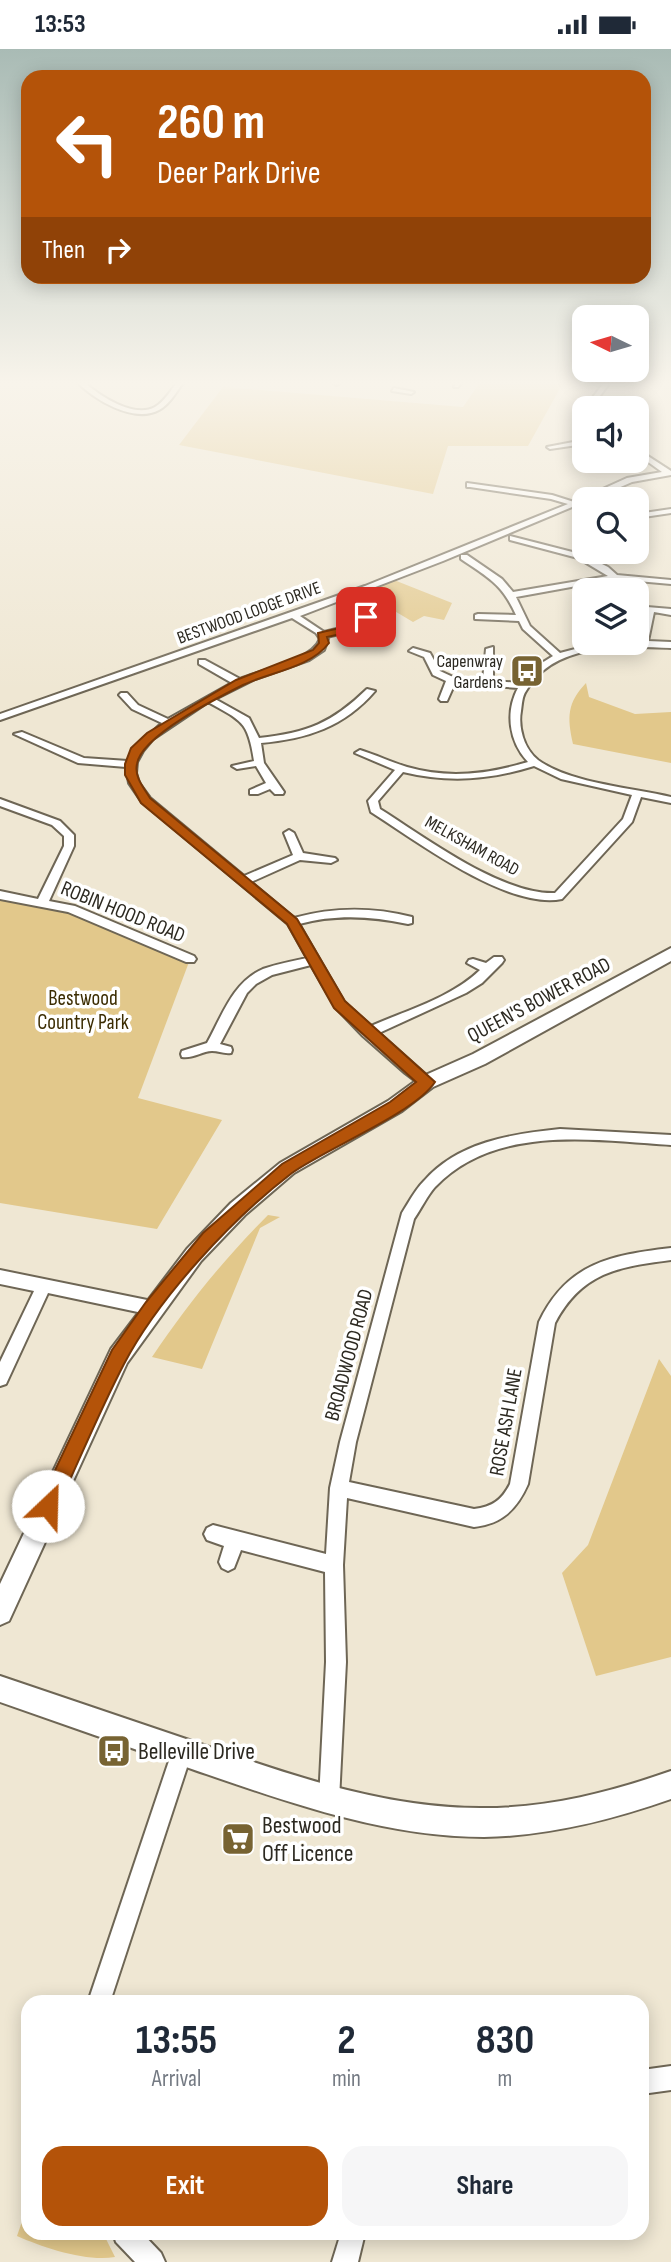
<!DOCTYPE html>
<html lang="en">
<head>
<meta charset="utf-8">
<style>
	body { margin:0; font-family:"Sofia Sans Condensed",sans-serif; background:#f6f6f7; color:#1f2937; height:100vh; display:flex; flex-direction:column; font-size:26px; white-space:nowrap }
	* { box-sizing:border-box; margin:0 }
	p { font-size:23px; color:#747a83 }
	.icon { flex:none; width:38px; height:38px; fill:none; stroke:currentColor; stroke-width:2; stroke-linecap:round; stroke-linejoin:round }
	.map { position:relative; flex:1; overflow:hidden }
	.sheet { position:absolute; left:21px; top:1946px; width:628px; height:245px; display:flex; flex-direction:column; background:#fff; border-radius:21px; box-shadow:0 4px 18px #0003 }
	.sheet>* { flex:none }
	.guide { position:absolute; left:21px; top:21px; width:630px; height:214px; border-radius:21px; box-shadow:0 4px 18px #0003; background:#b45309; color:#fff; overflow:hidden }
	.needle { width:46px; rotate:275deg }
	.fabs { position:absolute; left:572px; top:256px; display:grid; gap:14px }
	.fabs a { display:grid; place-items:center; width:77px; height:77px; border-radius:14px; background:#fff; box-shadow:0 4px 18px #0003; font-size:35px }
	.pin { position:absolute; display:grid; place-items:center; width:60px; height:60px; color:#fff; margin:-30px; border-radius:14px; box-shadow:0 4px 10px #0006 }
	.me { position:absolute; width:77px; margin:-38px; rotate:24deg; stroke-linejoin:round; filter:drop-shadow(0 0 5px #0008) }
	.turn { display:flex; align-items:center; gap:24px; height:147px; padding:0 21px; font-size:32px }
	.turn .icon { width:91px; height:91px; stroke-width:2.5 }
	.turn b { display:block; font-size:49px; line-height:60px }
	.then { display:flex; align-items:center; height:66px; padding:0 21px; background:#0003; gap:14px; font-size:26px }
	.eta { display:flex; justify-content:space-evenly; align-items:center; height:119px; text-align:center }
	.eta b { font-size:42px; font-weight:700; line-height:49px }
	.action { display:flex; gap:14px; margin-top:auto; padding:14px 21px }
	.action a { flex:1; height:80px; border-radius:21px; background:#b45309; color:#fff; font-size:28px; font-weight:700; line-height:80px; text-align:center }
	.action a+a { background:#f6f6f7; color:#1f2937 }
	.status { display:flex; justify-content:space-between; align-items:center; height:49px; padding:0 35px; background:#fff; direction:ltr }
	.status svg { height:19px; fill:currentColor }
	.map>svg:first-child { display:block }
	.green { fill:#e2c88b }
	.lines { fill:none; stroke-linecap:round; stroke-linejoin:round }
	.street-casing { stroke:#6e6655; stroke-width:4 }
	.secondary-casing { stroke:#6e6655; stroke-width:4 }
	.street { fill:#fff; fill-rule:evenodd }
	.secondary { fill:#fff; fill-rule:evenodd }
	.route { fill:#b45309; stroke:#753606; stroke-width:2 }
	.labels { text-anchor:middle; dominant-baseline:central; stroke-width:7; stroke-linejoin:round; paint-order:stroke }
	.far-street-label { font-size:18px; fill:#2c2921; stroke:#fff }
	.far-poi-label { font-size:18px; fill:#2c2921; stroke:#fff; text-anchor:end }
	.street-label { font-size:21px; fill:#2c2921; stroke:#fff }
	.park-label { font-size:21px; fill:#3b2c02; stroke:#fff }
	.near-poi-label { font-size:24px; fill:#2c2921; stroke:#fff; text-anchor:start }
</style>
</head>
<body>
<div class="status"><b>13:53</b><svg viewBox="0 0 49 12"><path d="M0 12V9h3v3zM5 12V6h3v6zM10 12V3h3v9zM15 12V0h3v12zM26 1h20v11H26zM47 4h2v5h-2z"/></svg></div>
<div class="map">
<svg width="671" height="2213" viewBox="0 0 671 2213">
	<rect width="100%" height="100%" fill="#efe7d3"/>
	<!-- green -->
	<g class="green">
		<path d="M481,332H564L528,397H448L433,445L179,396L223,338L463,358Z"/>
		<path d="M394,531L452,554L444,571L424,567L413,573L361,542Z"/>
		<path d="M586,634L589,648L635,665L671,663V714L573,695C567,668 567,654 586,634Z"/>
		<path d="M0,850L56,858L189,913L138,1049L222,1071L157,1180L0,1154Z"/>
		<path d="M268,1166L280,1168L260,1179L202,1320L152,1308C187,1256 224,1210 268,1166Z"/>
		<path d="M659,1310L671,1327V1608L596,1627L562,1524L588,1496Z"/>
		<path d="M28,2155V2184H103L115,2208C87,2213 44,2199 17,2187Z"/>
	</g>
	<g class="lines">
		<defs>
			<g id="street">
				<path d="M76,332H83C98,346 134,370 155,358C165,352 171,341 178,332H184C177,342 170,355 159,361C134,375 93,350 76,332Z"/>
				<path d="M335,332H341L337,336L334,334Z"/>
				<path d="M457,332H463L458,338H454Z"/>
				<path d="M605,332H611L591,359H585Z"/>
				<path d="M394,339L414,343L411,345L392,342Z"/>
				<path d="M584,391V395L550,400L547,398Z"/>
				<path d="M637,400L671,422V426L632,433L593,450H584V453L443,512L300,567L324,583L349,577L372,559L379,561L355,581L327,588L328,590L324,601L309,611L255,630L215,650L249,669L259,689C307,684 332,674 367,640L375,642C344,678 307,690 261,694L264,714L284,743L283,745H275L270,740L258,745H250V741L266,734L256,717L237,720L232,717L254,712C248,671 241,672 208,653L153,690L143,702L137,713L136,724L139,734L150,749L244,827L293,806L284,784L289,781L294,784L303,804L335,809L337,811L331,814L300,811L251,833L294,869C334,858 372,858 412,868V874L408,875C371,867 336,865 299,875L344,953L371,977C407,961 451,949 480,921L467,914L469,911L473,910L486,914L494,908H502L504,911L502,914L482,934L466,944L379,984L434,1033L432,1037H422L405,1024L363,987L336,959L311,916L272,926L256,935L247,944L220,995L231,998L232,1001L231,1004C223,1005 219,1002 212,1002C202,1002 193,1010 182,1008L181,1005L182,1002L207,994C222,967 233,933 263,920C277,915 293,912 307,909L288,875L142,753L129,734L126,718L78,714L14,685L22,683L84,709L128,712L135,699L162,674L132,660L119,646L121,644H127L138,656L168,670L232,634L199,615V611H205L240,630C260,621 312,612 320,590L316,584L292,569L0,671V665L365,537L568,455L551,450L470,438H467V434L552,446L574,453L627,429L662,423L637,405Z"/>
				<path d="M671,460V464L637,469V465Z"/>
				<path d="M510,487L584,506L608,518L617,526L671,531V535L615,530L516,548L530,577L560,604L598,594L639,592L647,558L671,560V566L654,563L648,592L671,593V599C621,597 554,593 526,642C522,647 522,656 521,662C518,679 524,700 538,711C569,734 633,739 671,748V754L641,748L632,773L562,850C507,861 417,792 371,763L368,752L395,721L355,704L360,701C376,706 391,713 407,718C448,730 488,725 528,713C509,693 505,663 518,639L455,634L447,652H441L439,650L446,632L433,626L424,608L409,602L413,599L430,604L440,622L453,628L483,631L486,600L493,598V632L521,634L529,622L553,607L523,580L519,572L475,570V566L478,565L516,566C502,535 489,529 461,510V506H467L502,530L513,543L608,527L578,509L510,491ZM534,717L561,730L632,746L623,770L555,844C501,846 425,788 380,760L378,752L403,723C449,734 489,731 534,717Z"/>
				<path d="M0,750L60,772L74,786V797L49,852L75,857L194,907L196,910L194,913H186L68,863L0,850V842L38,850L64,797V787L52,776L0,757Z"/>
				<path d="M560,1080L671,1086V1096C593,1091 495,1075 435,1138C427,1147 421,1160 414,1170L356,1393L349,1433L474,1460C492,1458 502,1451 510,1435L539,1273C567,1214 611,1206 671,1199V1211C618,1218 582,1223 555,1274L528,1435C517,1460 502,1475 474,1478L347,1449L343,1516L346,1613L339,1751L336,1758L329,1761L322,1758L319,1751L326,1613L325,1523L241,1501L234,1519L228,1522L222,1519L219,1513L224,1497L207,1491L204,1485L207,1479L213,1476L326,1505L330,1439L340,1393L402,1164C409,1153 415,1141 424,1132C458,1093 511,1085 560,1080Z"/>
				<path d="M0,1221L152,1252L157,1254L160,1259L157,1264L152,1266L48,1244L6,1335L0,1337V1313L34,1242L0,1235Z"/>
				<path d="M182,1693L189,1696L192,1703L110,1953H88L172,1703L175,1696Z"/>
				<path d="M671,2017V2041L642,2045V2021Z"/>
				<path d="M113,2184H142L161,2204L165,2213H135L116,2193Z"/>
				<path d="M341,2184H365L358,2213H332Z"/>
			</g>
			<g id="secondary">
				<path d="M671,899V912L485,1015L433,1038L402,1062L294,1124L245,1166L201,1212L127,1314L9,1572L0,1576V1535L111,1300L187,1200L231,1154L280,1114L388,1052L421,1028L473,1005Z"/>
				<path d="M0,1627C62,1648 124,1669 186,1690C283,1723 381,1760 484,1759C549,1759 611,1743 671,1722V1750C611,1771 549,1787 484,1788C381,1788 282,1751 186,1718C124,1696 62,1675 0,1653Z"/>
			</g>
		</defs>
		<!-- street casing -->
		<use href="#street" class="street-casing"/>
		<!-- secondary casing -->
		<use href="#secondary" class="secondary-casing"/>
		<!-- street -->
		<use href="#street" class="street"/>
		<!-- secondary -->
		<use href="#secondary" class="secondary"/>
	</g>
	<!-- sky -->
	<linearGradient id="sky" x2="0" y2="1"><stop stop-color="#a9bbb5"/><stop offset="0.52" stop-color="#f8f4eb"/><stop offset="1" stop-color="#f8f4eb" stop-opacity="0"/></linearGradient>
	<rect width="671" height="642" fill="url(#sky)"/>
	<!-- route -->
	<path class="route" d="M362,566L371,568L355,582L327,588L329,594C310,619 270,623 243,636C217,649 141,687 137,715C134,728 144,739 150,749L297,870L345,952L435,1033C415,1064 325,1100 292,1124C233,1169 159,1248 124,1315C99,1363 78,1414 55,1464L48,1467L41,1464L38,1457L112,1301L146,1253L203,1184L282,1115L390,1053L416,1033L334,959L287,875L141,754L125,726V715L131,699L147,684L236,631L313,601L319,594L318,584L348,577Z"/>
	<!-- icons -->
	<defs>
		<symbol id="bus-square" viewBox="-11 -11 22 22"><rect x="-9" y="-9" width="18" height="18" rx="4" fill="#776332" stroke="#fff"/><path d="M-5-6H5V4H4V6H2V4H-2V6H-4V4H-5ZM-3.5-4V0h7V-4ZM-3.5 1.2v1.5H-2V1.2ZM2 1.2v1.5H3.5V1.2Z" fill="#fff"/></symbol>
		<symbol id="supermarket-square" viewBox="-11 -11 22 22"><rect x="-9" y="-9" width="18" height="18" rx="4" fill="#776332" stroke="#fff"/><path d="M-6-5.5h2.5l.6 2H6L4.5 2H-2.5L-4.4-4H-6ZM-1.5 3.2a1.3 1.3 0 1 0 .1 0ZM3 3.2a1.3 1.3 0 1 0 .1 0Z" fill="#fff"/></symbol>
	</defs>
	<g fill-rule="evenodd">
		<use href="#bus-square" x="508" y="603" width="38" height="38"/>
		<use href="#bus-square" x="95" y="1683" width="38" height="38"/>
		<use href="#supermarket-square" x="219" y="1771" width="38" height="38"/>
	</g>
	<g class="labels">
		<!-- far-street labels -->
		<g class="far-street-label">
			<text transform="translate(249 564) rotate(-20)">BESTWOOD LODGE DRIVE</text>
			<text transform="translate(472 797) rotate(29)">MELKSHAM ROAD</text>
		</g>
		<!-- far-poi labels -->
		<g class="far-poi-label">
			<text x="503" y="612">Capenwray<tspan x="503" dy="21">Gardens</tspan></text>
		</g>
		<!-- street labels -->
		<g class="street-label">
			<text transform="translate(123 863) rotate(22)">ROBIN HOOD ROAD</text>
			<text transform="translate(539 951) rotate(-28)">QUEEN'S BOWER ROAD</text>
			<text transform="translate(349 1306) rotate(-75)">BROADWOOD ROAD</text>
			<text transform="translate(506 1373) rotate(-80)">ROSE ASH LANE</text>
		</g>
		<!-- park labels -->
		<g class="park-label">
			<text x="83" y="949">Bestwood<tspan x="83" dy="24">Country Park</tspan></text>
		</g>
		<!-- near-poi labels -->
		<g class="near-poi-label">
			<text x="138" y="1702">Belleville Drive</text>
			<text x="262" y="1776">Bestwood<tspan x="262" dy="28">Off Licence</tspan></text>
		</g>
	</g>
</svg>
<div class="fabs">
<a><svg class="needle" viewBox="-14 -14 28 28"><path d="M0-13l5 13h-10z" fill="#e53935"/><path d="M0 13l5-13h-10z" fill="#747a83"/></svg></a>
<a><svg class="icon" aria-label="sound" viewBox="0 0 24 24"><path d="M4 9h4l5-4v14l-5-4H4zM17 9q2 3 0 6"/></svg></a>
<a><svg class="icon" aria-label="search" viewBox="0 0 24 24"><circle cx="10" cy="10" r="6"/><path d="M15 15l6 6"/></svg></a>
<a><svg class="icon" aria-label="layers" viewBox="0 0 24 24"><path d="M12 4l9 5-9 5-9-5zM3 14l9 5 9-5"/></svg></a>
</div>
<div class="pin" style="left:366px;top:568px;background:#d93025"><svg class="icon" aria-label="arrive" viewBox="0 0 24 24"><path d="M6 21V4h12l-3 4 3 4H6"/></svg></div>
<svg class="me" style="left:48px;top:1457px" viewBox="-20 -20 40 40"><circle r="19" fill="#fff"/><path d="M0-13L10 11 0 6-10 11z" fill="#b45309"/></svg>
<div class="guide">
<div class="turn"><svg class="icon" aria-label="left" viewBox="0 0 24 24"><path d="M17 20v-9H6M10 6l-5 5 5 5"/></svg><div><b>260 m</b>Deer Park Drive</div></div>
<div class="then">Then<svg class="icon" aria-label="right" viewBox="0 0 24 24"><path d="M7 20v-9h11M14 6l5 5-5 5"/></svg></div>
</div>
<section class="sheet">
<div class="eta">
<div><b>13:55</b><p>Arrival</p></div>
<div><b>2</b><p>min</p></div>
<div><b>830</b><p>m</p></div>
</div>
<div class="action"><a>Exit</a><a>Share</a></div>
</section>
</div>
</body>
</html>
